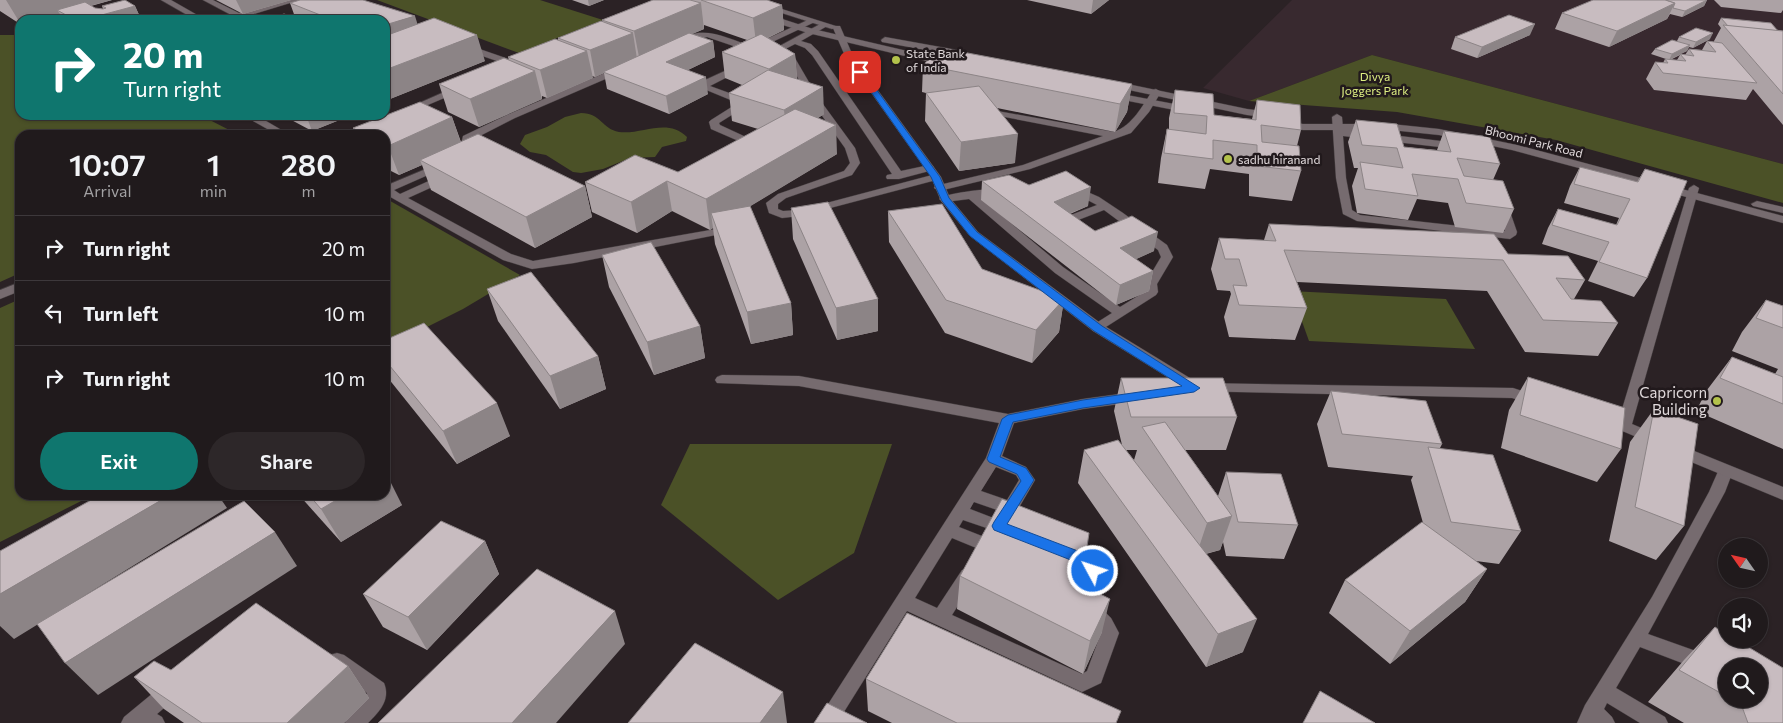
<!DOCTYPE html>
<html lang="en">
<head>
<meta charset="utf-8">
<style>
	body { margin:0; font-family:Commissioner,sans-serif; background:#2d2729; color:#f1f3f6; height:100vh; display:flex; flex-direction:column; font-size:19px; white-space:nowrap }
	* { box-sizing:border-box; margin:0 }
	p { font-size:16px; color:#a2a1a3 }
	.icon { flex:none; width:28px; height:28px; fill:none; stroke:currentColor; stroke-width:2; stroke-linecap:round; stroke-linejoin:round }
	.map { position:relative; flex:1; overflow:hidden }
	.panel { position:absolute; left:15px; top:130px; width:375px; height:370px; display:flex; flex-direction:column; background:#201a1c; border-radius:15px; box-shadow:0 1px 4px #0004,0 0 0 1px #3d383b }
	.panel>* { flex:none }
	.top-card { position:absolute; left:15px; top:15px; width:375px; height:105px; border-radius:15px; box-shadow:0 1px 4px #0004,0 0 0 1px #3d383b; background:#0f766e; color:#fff; overflow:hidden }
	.needle { width:32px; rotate:304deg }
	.fabs { position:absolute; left:1718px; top:538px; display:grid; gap:10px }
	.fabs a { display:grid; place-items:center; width:50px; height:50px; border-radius:50%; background:#201a1c; box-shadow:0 1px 4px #0004,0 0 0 1px #3d383b; font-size:25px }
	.pin { position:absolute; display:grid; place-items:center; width:42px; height:42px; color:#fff; margin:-21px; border-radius:10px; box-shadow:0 2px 8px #0006 }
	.me { position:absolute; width:55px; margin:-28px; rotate:310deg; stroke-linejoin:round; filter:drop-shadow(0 0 4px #0008) }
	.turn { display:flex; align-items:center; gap:18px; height:105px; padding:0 25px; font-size:22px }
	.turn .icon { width:65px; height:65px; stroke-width:2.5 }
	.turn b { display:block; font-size:35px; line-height:42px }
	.eta { display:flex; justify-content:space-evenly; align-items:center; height:85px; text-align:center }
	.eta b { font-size:30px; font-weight:600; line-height:35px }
	.cta { display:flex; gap:10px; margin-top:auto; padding:10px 25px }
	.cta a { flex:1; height:58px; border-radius:30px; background:#0f766e; color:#fff; font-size:20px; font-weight:600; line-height:58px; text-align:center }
	.cta a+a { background:#2d2729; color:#f1f3f6 }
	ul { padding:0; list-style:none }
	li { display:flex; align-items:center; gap:15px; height:65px; padding:0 25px; border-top:1px solid #3d383b }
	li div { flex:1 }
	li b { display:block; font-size:19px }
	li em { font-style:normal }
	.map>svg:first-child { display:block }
	.built { fill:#38292f }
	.green { fill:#4b5127 }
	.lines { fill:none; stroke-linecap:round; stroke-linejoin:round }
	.minor-casing { stroke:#443d3f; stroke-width:1 }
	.tertiary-casing { stroke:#443d3f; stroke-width:1 }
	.secondary-casing { stroke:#443d3f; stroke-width:1 }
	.minor { fill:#766b6f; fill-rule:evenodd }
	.tertiary { fill:#766b6f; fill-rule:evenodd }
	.secondary { fill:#766b6f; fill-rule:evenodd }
	.wall { fill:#aca2a5; fill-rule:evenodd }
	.shaded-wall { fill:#8c8486 }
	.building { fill:#c8bcc0; stroke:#8c8486 }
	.route { fill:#1a73e8; stroke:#114b97 }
	.poi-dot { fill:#b3c24b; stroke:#21191c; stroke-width:2 }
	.labels { text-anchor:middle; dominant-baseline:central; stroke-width:5; stroke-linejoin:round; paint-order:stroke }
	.far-poi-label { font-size:12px; fill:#e0d9db; stroke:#21191c; text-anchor:start }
	.far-park-label { font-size:12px; fill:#ddee82; stroke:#21191c }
	.far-street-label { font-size:12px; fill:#e0d9db; stroke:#21191c }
	.poi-label { font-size:15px; fill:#e0d9db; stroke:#21191c; text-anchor:end }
</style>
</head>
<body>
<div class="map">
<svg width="1783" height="723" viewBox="0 0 1783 723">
	<rect width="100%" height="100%" fill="#2b2225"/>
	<!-- built -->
	<path class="built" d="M1292,0H1783V164L1372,55L1249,101L1203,88Z"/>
	<!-- green -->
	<g class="green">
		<path d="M377,0H540L603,20L519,53Z"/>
		<path d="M0,35H20V115H200L239,135H20V273L0,282Z"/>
		<path d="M1372,55L1783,164V203L1556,140L1397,112L1249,101Z"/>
		<path d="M581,113C601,113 602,129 619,132C642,135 667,117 687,137L686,141L662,147L655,157L630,158L603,169L581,173L573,172L546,155L530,152L520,144L525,135L547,127L565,117Z"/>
		<path d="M385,198L520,275L463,309L385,348Z"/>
		<path d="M1291,291L1446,299L1475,349L1309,341Z"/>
		<path d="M20,299V495H93L0,542V308Z"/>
		<path d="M690,444H892L854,553L778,600L661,505Z"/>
	</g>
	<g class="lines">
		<defs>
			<g id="minor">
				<path d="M161,0H171L206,20H196Z"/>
				<path d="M203,0H213L239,13L287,0H300L244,17H235Z"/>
				<path d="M810,19L817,21L751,52L707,37L682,45L678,42C700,23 726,38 751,46Z"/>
				<path d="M822,23L829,25L801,41L811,44L818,51L901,171L929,165L933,166L934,168L933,170L899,179H887L886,177L887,175L892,174L812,55L805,48L795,44L770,57L763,55Z"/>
				<path d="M465,44L520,63L521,65L520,67H514L462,49L461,47Z"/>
				<path d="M788,50L792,53L817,96L855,148L860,163L852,175L786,198L778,204V209L783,211L800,210L936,174L941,177L940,179L800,216L782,218L769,213L766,203L778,194L844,171L850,163L845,148L808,96L784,53Z"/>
				<path d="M740,64L743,65V69L710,86L743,98L748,104L746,106L719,123L720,125L761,144L762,146L757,149L711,129L709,122L711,120L738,103L699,87L705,80Z"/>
				<path d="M621,66L625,69L624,71L515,118L472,140L470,148L478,153L477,155H469L460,149L463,136L509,114Z"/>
				<path d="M460,85L465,88L463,90L409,113L406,114L401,111Z"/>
				<path d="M1156,89L1161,92L1149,112L1131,133L1030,169L939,191L934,188L935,186L1023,165L1103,136L984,113L981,112V108L1114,132C1133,125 1142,106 1153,90Z"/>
				<path d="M1337,114L1342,117L1343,129L1457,143L1462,146L1457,149L1343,136L1346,178L1352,210L1360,215L1505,231L1496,206L1502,203L1508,206L1517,232L1516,235L1510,239L1357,221L1343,214L1336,178L1332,117Z"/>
				<path d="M251,115H261V118L290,135H278L253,121Z"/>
				<path d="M370,123L374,124V128L356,135H342Z"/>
				<path d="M440,163L445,166L444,168L394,190L400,194L442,175H450L451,177L450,179L408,198L511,254L533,261L716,229L722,232L716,235L574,263L532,269L503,260L385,194V186Z"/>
				<path d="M1074,186L1099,197L1123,213L1167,245L1173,257L1157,284L1158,292L1156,295L1098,332L1093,331L1091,328L1093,325L1112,313L1055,273L969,199L945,202L939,199C945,193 994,187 1003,190L1004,192L1003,194L981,198L1063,267L1120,307L1146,291L1145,284L1161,257L1158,250L1104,210L1073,222L1077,227L1075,229L1071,230L1061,224L1063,218L1097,205L1070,191L1069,189L1070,187Z"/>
				<path d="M20,282V291L0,299V290Z"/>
				<path d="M722,375L799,376L1008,414L1083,399L1134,392L1139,394L1141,397L1139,400L1134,402L1083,409L1014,423L1002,456L1026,467L1035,480L1010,523L1015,529L1013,534L1007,535L963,520L959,527L992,540L994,545L992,550L986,552L952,538L915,598L937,608L962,570L968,568L974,570L977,575L952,615L1082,674L1087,671L1101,633L1078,606L1084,572L1080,565L1063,559L1061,554L1063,549C1080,544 1095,557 1102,571L1096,603L1111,618L1119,633L1101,683L1082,692L907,611L837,723H816L986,458L999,423L799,386L717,383L715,380L717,377ZM996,467L1016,475L1019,480L1007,500L981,491ZM974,502L1000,511L996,519L970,509Z"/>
				<path d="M1725,465L1730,467L1733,471L1725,492L1648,634L1693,650L1726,670V688L1682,663L1640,647L1616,688L1665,717L1668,723H1640L1607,703L1604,709L1612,717L1615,723H1577L1585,705L1652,597L1709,492L1720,467Z"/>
				<path d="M337,653L344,655L384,683C391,700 379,712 368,723H345C350,711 365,705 367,693L330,667L328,661L330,655Z"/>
				<path d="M171,681L178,684L181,690L178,696L157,714L162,717L165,723H121L124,717L164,684Z"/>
			</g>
			<g id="tertiary">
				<path d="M834,26H840L853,56L941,177L950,198L978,232L1103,325L1198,383L1513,388L1540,397L1542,400L1540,403L1535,405L1512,398L1190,391L1093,331L970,236L941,201L931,177L845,56L833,28Z"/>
				<path d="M1694,185L1699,188L1632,424L1658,435L1661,439L1658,443L1653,444L1620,430L1600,425L1598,421L1600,417L1605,416L1619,419L1689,188Z"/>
				<path d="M1677,444L1783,487V500L1672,454L1669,450L1672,446Z"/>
			</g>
			<g id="secondary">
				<path d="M741,0H753L839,27L832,29Z"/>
				<path d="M764,15H770L813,29L950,61L951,63L947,66L808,33L764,19Z"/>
				<path d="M885,37L957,50L961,53L957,56L882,42L881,40Z"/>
				<path d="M1113,81L1247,109L1271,112L1276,115L1271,118L1247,115L1110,86V82Z"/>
				<path d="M1111,92L1190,107L1195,110L1190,113L1108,97V93Z"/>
				<path d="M1283,121L1303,124H1391L1439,129L1517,145L1783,216V223L1512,150L1439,135L1391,130H1303L1280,126L1278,124Z"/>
				<path d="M1757,201L1783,207V213L1753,206L1751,204Z"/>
			</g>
		</defs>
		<!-- minor casing -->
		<use href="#minor" class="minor-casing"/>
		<!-- tertiary casing -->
		<use href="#tertiary" class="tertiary-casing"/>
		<!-- secondary casing -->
		<use href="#secondary" class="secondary-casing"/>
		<!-- minor -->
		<use href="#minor" class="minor"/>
		<!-- tertiary -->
		<use href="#tertiary" class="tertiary"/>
		<!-- secondary -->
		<use href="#secondary" class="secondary"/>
	</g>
	<!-- wall -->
	<g class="wall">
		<path d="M0,0H112L91,6L95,8L103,9L102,6H135L140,17L128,20H63L60,14L20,20V24L0,11Z"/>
		<path d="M216,0H291L243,14Z"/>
		<path d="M572,0H604L589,6Z"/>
		<path d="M653,0H767L782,5L784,30L768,38L795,54L797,79L824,114L818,118L837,154L750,206L791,303L793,335L751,344L715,244L713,228L710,230L672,211L637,233L592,212L585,182L678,172L758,129L732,121L729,93L742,85L725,78L722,52L747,40L704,25V29L692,34L713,41L715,57L688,70L708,94L669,114L607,89L604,73L595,77L592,76L593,78L547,98L542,96V99L479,127L448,112L439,84L509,60L508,57L558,40V38L603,22L602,20Z"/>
		<path d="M1027,0H1109L1091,14Z"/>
		<path d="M1666,0H1707L1704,6L1682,17L1670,14L1667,19L1609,47L1555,29L1562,13Z"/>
		<path d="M1714,0H1783V10L1781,13L1721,7Z"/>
		<path d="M290,3L417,25L485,61L385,101V20H264L295,17Z"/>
		<path d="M1721,18L1783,31V125L1753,89L1746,100L1654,90L1646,79L1655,62L1663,63L1665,59H1666L1651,54L1655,49L1677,41L1679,37L1710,39L1693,48L1689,47L1687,51L1680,54L1685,55L1689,49L1702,50L1707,41L1714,42V41L1721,28L1718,24ZM1680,55L1677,60H1670Z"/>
		<path d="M1530,35L1477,58L1451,49L1455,37Z"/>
		<path d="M923,65L1132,84L1127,112L1115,132L997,108L1015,163L959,171L925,121L926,93L922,92Z"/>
		<path d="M1175,90L1214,115L1252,119L1257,100L1301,130L1297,146L1301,171L1292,201L1249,196V174L1210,169L1205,189L1158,183L1161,158L1167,129H1169V118Z"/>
		<path d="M282,115H352L312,131Z"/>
		<path d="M452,117L461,142L585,186L592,217L535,248L431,190L422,165L399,175L385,168V135H355L353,128Z"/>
		<path d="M1356,120L1404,147L1437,150L1444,131L1500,164L1493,180L1514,209L1503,233L1455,227L1448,203L1417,199L1408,220L1357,213L1352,186L1358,168H1354L1348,142Z"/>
		<path d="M1580,167L1637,182L1645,169L1647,278L1634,297L1588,281L1598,261L1542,244L1548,228L1558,209L1616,225L1619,218L1564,203L1570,186Z"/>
		<path d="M982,181L1029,185L1088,206L1070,214L1095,231L1154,251L1136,259L1153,271L1149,291L1116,305L981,200Z"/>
		<path d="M791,208L878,331L837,340L793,239Z"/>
		<path d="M888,211L982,269L1064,299L1059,332L1032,363L945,333L889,242Z"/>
		<path d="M1269,224L1508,254L1585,280L1574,299L1618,323L1598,356L1525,352L1487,291L1297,282L1307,308L1295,340L1229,337L1224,317L1231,294L1230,291L1217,290L1211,269L1219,238L1264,240Z"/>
		<path d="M602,255L700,326L705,358L654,375L609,287Z"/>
		<path d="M487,289L598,356L606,389L560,409L498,321Z"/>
		<path d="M1766,300L1783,306V449L1696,411L1707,390L1732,357L1775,374L1778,369L1732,351L1742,332Z"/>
		<path d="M385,340L510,436L457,464L388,378L385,372Z"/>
		<path d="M1528,377L1621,449L1597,482L1501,448L1509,410Z"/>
		<path d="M1121,378L1237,417L1226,450H1185L1218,496L1226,472L1298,525L1284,559L1226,556L1223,542L1220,550L1206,554L1243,652L1206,667L1078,483L1084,450L1122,445L1114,411ZM1126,450H1137L1134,460L1138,465Z"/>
		<path d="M1331,391L1442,444L1440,448L1521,531L1499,564L1476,561L1487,569L1465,602L1390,664L1329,613L1345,580L1423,523L1411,480L1413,476L1328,467L1317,424Z"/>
		<path d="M1654,409L1684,526L1656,560L1609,541L1630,442Z"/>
		<path d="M299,495H385L402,505L341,542Z"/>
		<path d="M485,541L499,574L427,650L383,627L363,594Z"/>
		<path d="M960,576L1081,584L1102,632L1083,674L957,609Z"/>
		<path d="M1715,627L1783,723H1684L1648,702L1684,660ZM1726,666L1759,699H1726Z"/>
		<path d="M348,666L369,698L344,723H184L164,709L134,677Z"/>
		<path d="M866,679L1117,723H892L868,711Z"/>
	</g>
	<!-- shaded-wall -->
	<g class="shaded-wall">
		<path d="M6,0H112L63,13L57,10L60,14L38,20H20V23Z"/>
		<path d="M236,0H291L243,14Z"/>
		<path d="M588,0H604L589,6Z"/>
		<path d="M1093,0H1109L1091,14Z"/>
		<path d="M1707,0L1704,6L1682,17L1685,11Z"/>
		<path d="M701,3L704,29L639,57L634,31Z"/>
		<path d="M1675,3L1667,19L1609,47L1617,31Z"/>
		<path d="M782,5L784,30L756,43L753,18Z"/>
		<path d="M135,6L140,17L128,20H83Z"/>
		<path d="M415,16L423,42L394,51L385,25Z"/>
		<path d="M1535,24L1530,35L1477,58L1482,47Z"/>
		<path d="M633,33L637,59L603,72L604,73L595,77L590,50Z"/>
		<path d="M1713,33L1710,39L1693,48L1696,42Z"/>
		<path d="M477,35L485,61L385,101V70Z"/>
		<path d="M713,41L715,57L669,79L666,62Z"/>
		<path d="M1690,45L1687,51L1669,60L1672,54Z"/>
		<path d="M587,51L593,78L547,98L540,70Z"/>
		<path d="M795,54L797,80L771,96L769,69Z"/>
		<path d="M535,71L542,99L479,127L470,99Z"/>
		<path d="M706,77L708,94L669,114L666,96Z"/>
		<path d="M1132,84L1127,112L1115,132L1120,104Z"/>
		<path d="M823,87L824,114L787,139L784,110Z"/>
		<path d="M306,115H352L312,131Z"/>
		<path d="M452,117L462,146L420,160L422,165L399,175L388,146Z"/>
		<path d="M836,125L837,154L716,227L711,213L713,228L710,230L706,199Z"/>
		<path d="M1018,134L1015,163L959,171L961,142Z"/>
		<path d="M667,181L672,211L637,233L631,202Z"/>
		<path d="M585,186L592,217L535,248L526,217Z"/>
		<path d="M1091,187L1088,206L1051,221L1054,202Z"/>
		<path d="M1158,232L1154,251L1117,268L1120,248Z"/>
		<path d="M1153,271L1149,291L1116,305L1120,285Z"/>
		<path d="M878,299V331L837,340L836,308Z"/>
		<path d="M1064,299L1059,332L1032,363L1036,330Z"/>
		<path d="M791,303L793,335L751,344L747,312Z"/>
		<path d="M700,326L705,358L654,375L647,342Z"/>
		<path d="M598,356L606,389L560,409L550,376Z"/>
		<path d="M497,403L510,436L457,464L443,431Z"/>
		<path d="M385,471L402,505L341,542L321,509L345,495H385Z"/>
		<path d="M170,495H218L227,508L14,639L0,626V594Z"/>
		<path d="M1232,516L1220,550L1196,556L1207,523Z"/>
		<path d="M275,532L297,566L98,695L65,663Z"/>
		<path d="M485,541L499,574L427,650L408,617Z"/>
		<path d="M1487,569L1465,602L1390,664L1410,631Z"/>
		<path d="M1110,599L1102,632L1083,674L1090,641Z"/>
		<path d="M615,611L625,644L556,723H512Z"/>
		<path d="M1257,619L1243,652L1206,667L1218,634Z"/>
		<path d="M348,666L369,698L344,723H287Z"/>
		<path d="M783,692L787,723H760Z"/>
	</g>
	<!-- building -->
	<g class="building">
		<path d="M125,0L135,6L83,20H75L57,10L85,2L95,8L103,9L106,8L102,6Z"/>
		<path d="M300,0H363L415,16L385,25V20H333L290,3Z"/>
		<path d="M653,0H690L701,3L634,31L602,20Z"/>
		<path d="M701,0H767L782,5L753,18Z"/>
		<path d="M1593,0H1665L1675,3L1617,31L1562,13Z"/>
		<path d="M1666,0H1707L1685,11L1673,8L1675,3Z"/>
		<path d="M284,14L304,20H264Z"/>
		<path d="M1509,15L1535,24L1482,47L1455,37Z"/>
		<path d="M434,18L477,35L385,70V36Z"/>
		<path d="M1721,18L1771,23L1778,31L1728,26Z"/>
		<path d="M601,21L633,33L590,50L558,38Z"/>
		<path d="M1723,25L1783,31V94Z"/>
		<path d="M1696,28L1713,33L1696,42L1679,37Z"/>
		<path d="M689,33L713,41L666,62L706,77L666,96L603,72Z"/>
		<path d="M761,34L795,54L769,69L722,52Z"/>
		<path d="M555,39L587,51L540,70L508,57Z"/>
		<path d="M1672,40L1690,45L1672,54L1655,49Z"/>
		<path d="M1707,41L1722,43L1757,83L1663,73L1655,62L1668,63L1665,59L1686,61L1680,54L1694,56L1689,49L1716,52Z"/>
		<path d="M941,48L1132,84L1120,104L923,65Z"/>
		<path d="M504,58L535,71L470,99L439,84Z"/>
		<path d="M768,70L823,87L784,110L729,93Z"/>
		<path d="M979,86L1018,134L961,142L926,93Z"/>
		<path d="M1175,90L1213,94L1214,115L1256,120L1257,100L1300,105L1301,130L1261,125L1262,142L1299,146L1301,171L1257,166V145L1213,140V159L1164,153L1167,129L1206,134L1207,116L1174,113Z"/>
		<path d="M420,102L452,117L388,146L385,145V135H366L353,128Z"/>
		<path d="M795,109L836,125L706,199L667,181L631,202L585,182L635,155L678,172Z"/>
		<path d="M1356,120L1397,124L1404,147L1451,152L1444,131L1490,137L1500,164L1457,158L1464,176L1503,181L1514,209L1466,203L1458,179L1412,174L1418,196L1365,189L1360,162L1403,168L1397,148L1362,145Z"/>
		<path d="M478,134L585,186L526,217L420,160Z"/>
		<path d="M1580,167L1638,182L1645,169L1687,181L1647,278L1599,262L1609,242L1552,225L1558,209L1617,225L1630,199L1574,184Z"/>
		<path d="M1066,171L1091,187L1054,202L1095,231L1132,216L1158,232L1120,248L1153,271L1120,285L982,181L1009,175L1029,185Z"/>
		<path d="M828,202L878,299L836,308L791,208Z"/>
		<path d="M942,204L982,269L1064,299L1036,330L946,300L888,211Z"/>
		<path d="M750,206L791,303L747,312L711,213Z"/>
		<path d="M1269,224L1494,234L1508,254L1568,256L1585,280L1556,278L1571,299L1601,301L1618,323L1543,320L1503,260L1284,250L1307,308L1239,305L1233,285L1247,286L1239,259H1225L1219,238L1276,241Z"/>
		<path d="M651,242L700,326L647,342L602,255Z"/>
		<path d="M531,272L598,356L550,376L487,289Z"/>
		<path d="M1766,300L1783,306V328L1756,318Z"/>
		<path d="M424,323L497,403L443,431L385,360V340Z"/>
		<path d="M1732,357L1783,377V404L1720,378Z"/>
		<path d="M1528,377L1625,408L1621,449L1520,415Z"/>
		<path d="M1121,378H1223L1237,417H1131Z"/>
		<path d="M1331,391L1426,401L1442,444L1342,434Z"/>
		<path d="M1654,409L1698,424L1684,526L1635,507Z"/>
		<path d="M1165,422L1232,516L1207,523L1142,427Z"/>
		<path d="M1118,440L1257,619L1218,634L1084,450Z"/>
		<path d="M1428,447L1493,455L1521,531L1451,522Z"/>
		<path d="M1226,472L1281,474L1298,525L1238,522Z"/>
		<path d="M100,495H170L0,594V551Z"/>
		<path d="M309,495H345L321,509Z"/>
		<path d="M1002,499L1089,533L1083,574L1079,583L1110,599L1090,641L960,576Z"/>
		<path d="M244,501L275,532L65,663L37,624Z"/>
		<path d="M441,521L485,541L408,617L363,594Z"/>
		<path d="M1422,522L1487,569L1410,631L1345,580Z"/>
		<path d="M537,569L615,611L512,723H378Z"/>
		<path d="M256,603L348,666L287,723H202L134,677L154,661L171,670Z"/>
		<path d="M907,613L1121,711L1116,723H957L866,679Z"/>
		<path d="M1715,627L1726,634V639H1735L1783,668V723H1748L1741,704L1731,699H1759V666H1726V696L1679,670Z"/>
		<path d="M695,643L783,692L760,723H628Z"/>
		<path d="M1320,691L1375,723H1303Z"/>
		<path d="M827,703L867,723H814Z"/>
	</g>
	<!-- route -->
	<path class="route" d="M858,71H863L940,177L949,198L977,232L1102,326L1200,388L1194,392L1083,408L1013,422L1000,457L1026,468L1034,480L1007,524L1091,556L1100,571L1098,575C1088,579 1085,572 1081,564L994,530L992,526L994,522L1021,481L1017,474L989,462L987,459L1002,419L1008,415L1083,400L1182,386L1094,331L970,236L942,201L931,177L857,72Z"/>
	<!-- markers -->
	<g class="poi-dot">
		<circle cx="896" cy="60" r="5"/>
		<circle cx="1228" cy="159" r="5"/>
		<circle cx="1717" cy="401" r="5"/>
	</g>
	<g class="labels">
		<!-- far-poi labels -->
		<g class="far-poi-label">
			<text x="906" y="53">State Bank<tspan x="906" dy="14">of India</tspan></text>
			<text x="1238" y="159">sadhu hiranand</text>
		</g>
		<!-- far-park labels -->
		<g class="far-park-label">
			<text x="1375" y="76">Divya<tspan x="1375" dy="14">Joggers Park</tspan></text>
		</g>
		<!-- far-street labels -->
		<g class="far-street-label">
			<text transform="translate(1534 141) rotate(14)">Bhoomi Park Road</text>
		</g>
		<!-- poi labels -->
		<g class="poi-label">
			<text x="1707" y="392">Capricorn<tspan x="1707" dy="17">Building</tspan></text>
		</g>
	</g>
</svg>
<div class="fabs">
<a><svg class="needle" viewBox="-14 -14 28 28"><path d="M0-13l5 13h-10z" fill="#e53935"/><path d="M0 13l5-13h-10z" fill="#a2a1a3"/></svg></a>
<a><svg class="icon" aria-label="sound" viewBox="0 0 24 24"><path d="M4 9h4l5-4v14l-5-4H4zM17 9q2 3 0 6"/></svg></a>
<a><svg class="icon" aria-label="search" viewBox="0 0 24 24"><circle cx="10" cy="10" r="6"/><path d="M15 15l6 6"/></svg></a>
</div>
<div class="pin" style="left:860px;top:72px;background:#d93025"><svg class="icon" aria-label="arrive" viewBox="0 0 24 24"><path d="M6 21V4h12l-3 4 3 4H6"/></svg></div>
<svg class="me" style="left:1093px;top:571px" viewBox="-20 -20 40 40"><circle r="17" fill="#1a73e8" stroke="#fff" stroke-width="3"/><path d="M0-11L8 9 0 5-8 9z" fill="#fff"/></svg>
<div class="top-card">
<div class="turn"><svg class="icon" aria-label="right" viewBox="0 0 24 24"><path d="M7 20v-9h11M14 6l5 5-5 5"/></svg><div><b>20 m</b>Turn right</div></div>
</div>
<section class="panel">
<div class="eta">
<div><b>10:07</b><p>Arrival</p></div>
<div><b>1</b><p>min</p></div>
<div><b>280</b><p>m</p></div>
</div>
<ul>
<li><svg class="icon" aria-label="right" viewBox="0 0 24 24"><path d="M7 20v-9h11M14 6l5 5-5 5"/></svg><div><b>Turn right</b></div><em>20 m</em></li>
<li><svg class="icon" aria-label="left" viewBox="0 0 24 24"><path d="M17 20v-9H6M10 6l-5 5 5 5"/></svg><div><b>Turn left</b></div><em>10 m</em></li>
<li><svg class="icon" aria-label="right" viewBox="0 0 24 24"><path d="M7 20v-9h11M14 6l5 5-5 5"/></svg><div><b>Turn right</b></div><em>10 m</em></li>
</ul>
<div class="cta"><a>Exit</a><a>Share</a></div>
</section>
</div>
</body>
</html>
